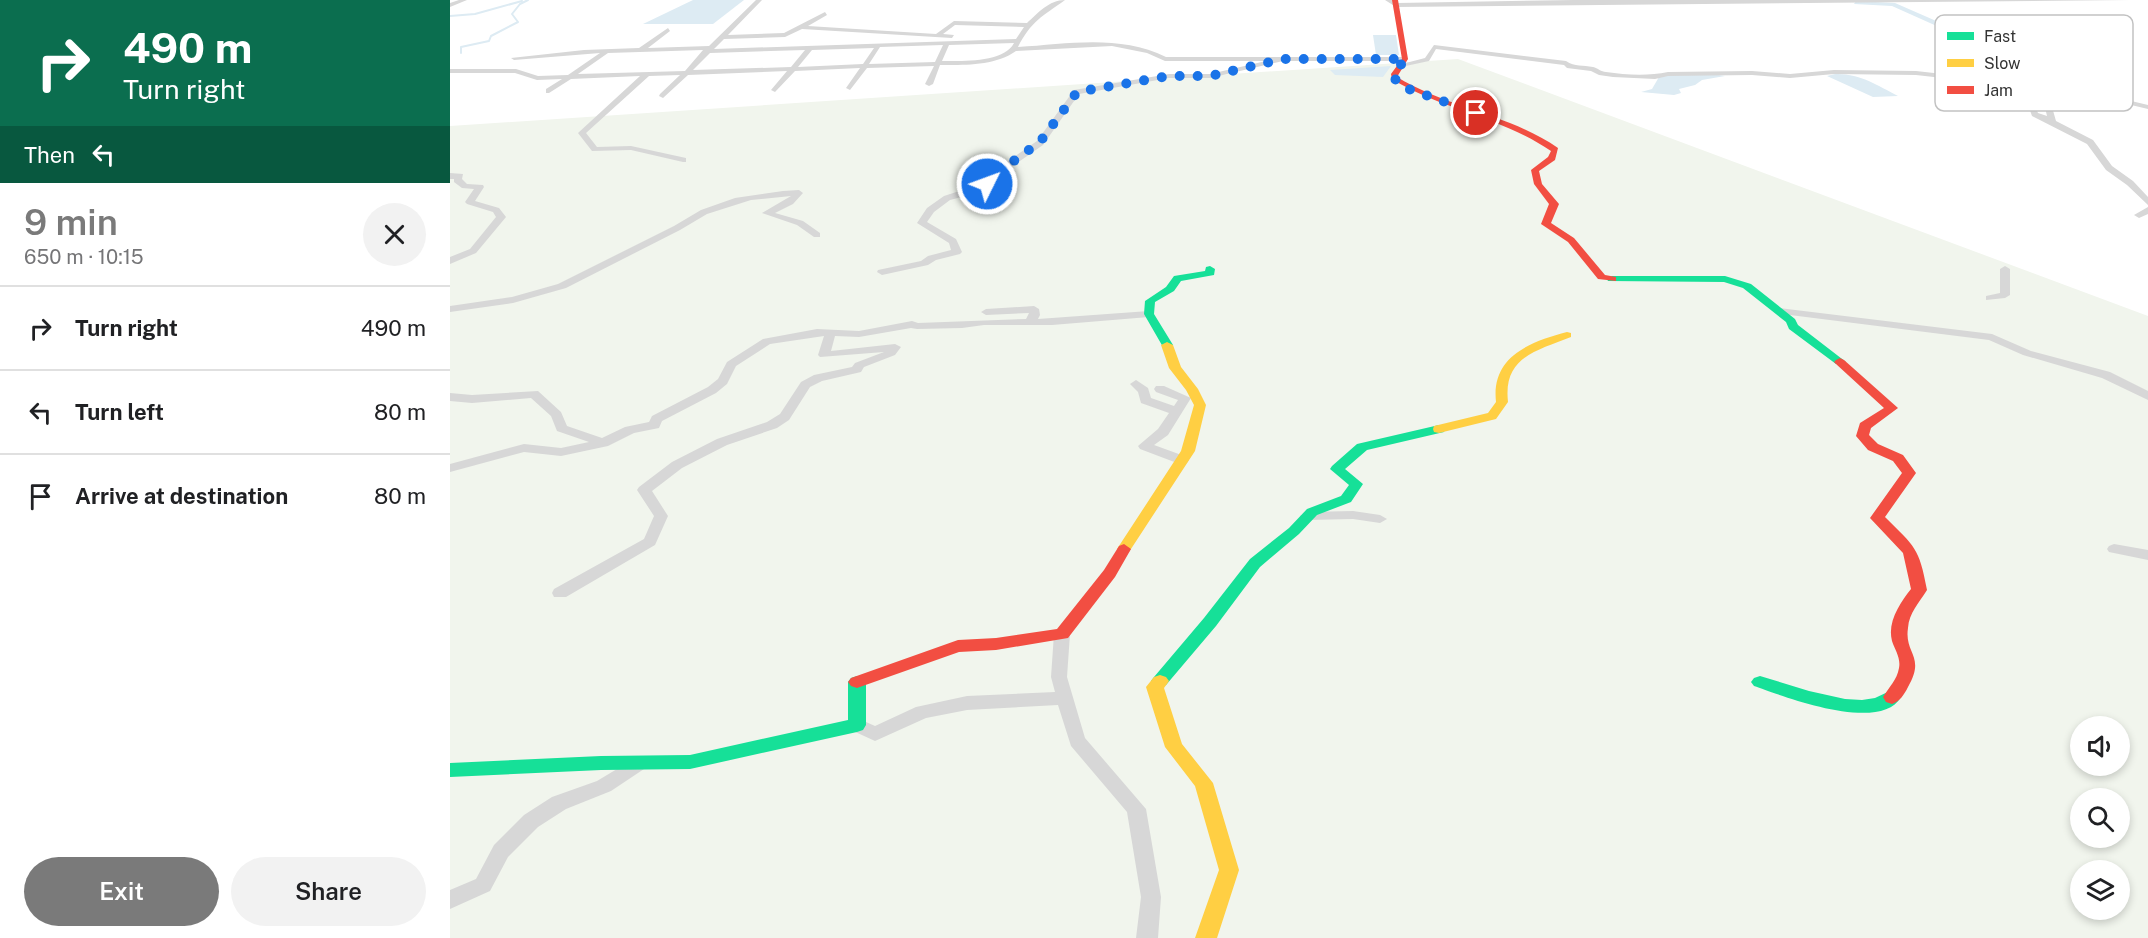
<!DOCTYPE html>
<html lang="en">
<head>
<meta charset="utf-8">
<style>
	body { margin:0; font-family:"Public Sans",sans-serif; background:#f2f2f2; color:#202124; height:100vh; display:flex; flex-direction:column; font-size:22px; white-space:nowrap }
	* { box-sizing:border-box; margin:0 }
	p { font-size:20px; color:#757577 }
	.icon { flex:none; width:33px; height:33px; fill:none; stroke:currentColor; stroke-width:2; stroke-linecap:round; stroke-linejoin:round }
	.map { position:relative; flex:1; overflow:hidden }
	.drawer { display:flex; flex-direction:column; background:#fff; width:450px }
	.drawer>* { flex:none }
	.hud { background:#0b6e4f; color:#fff; overflow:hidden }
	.controls { position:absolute; left:1620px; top:716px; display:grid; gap:12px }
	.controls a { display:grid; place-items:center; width:60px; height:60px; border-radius:50%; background:#fff; box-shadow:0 3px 9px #0003; font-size:30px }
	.pin { position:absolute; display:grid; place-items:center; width:51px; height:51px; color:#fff; margin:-26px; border:3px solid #fff; border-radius:50%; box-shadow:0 2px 6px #0007 }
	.me { position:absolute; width:66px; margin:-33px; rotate:48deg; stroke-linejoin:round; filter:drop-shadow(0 0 4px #0008) }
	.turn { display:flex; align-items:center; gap:21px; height:126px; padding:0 24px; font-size:27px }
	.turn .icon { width:78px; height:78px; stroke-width:2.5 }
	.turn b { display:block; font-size:42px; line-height:51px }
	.then { display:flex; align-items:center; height:57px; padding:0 24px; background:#0003; gap:12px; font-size:22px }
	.round { display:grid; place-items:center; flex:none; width:63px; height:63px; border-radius:32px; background:#f2f2f2 }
	.overview { display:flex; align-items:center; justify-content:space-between; height:102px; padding:0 24px }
	h1 { font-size:36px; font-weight:600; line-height:45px; color:#7a7a7a }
	.cta { display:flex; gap:12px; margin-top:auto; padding:12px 24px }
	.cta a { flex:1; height:69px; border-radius:36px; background:#7a7a7a; color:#fff; font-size:24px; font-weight:600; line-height:69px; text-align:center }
	.cta a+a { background:#f2f2f2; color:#202124 }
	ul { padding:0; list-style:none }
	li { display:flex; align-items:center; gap:18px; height:84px; padding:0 24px; border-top:2px solid #e0e0e0 }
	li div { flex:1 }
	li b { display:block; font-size:22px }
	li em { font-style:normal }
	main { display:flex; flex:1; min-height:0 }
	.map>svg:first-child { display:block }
	.green { fill:#f1f5ed; fill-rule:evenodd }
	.water { fill:#ddebf3 }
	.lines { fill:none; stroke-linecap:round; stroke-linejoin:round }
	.stream { stroke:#ddebf3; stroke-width:2 }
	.canal { fill:#ddebf3; fill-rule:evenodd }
	.street { fill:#d7d7d7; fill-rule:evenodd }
	.fast { fill:#16e098; fill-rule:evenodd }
	.slow { fill:#ffcf43; fill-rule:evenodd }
	.jam { fill:#f24e42; fill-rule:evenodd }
	.route { stroke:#1a73e8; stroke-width:10; stroke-dasharray:0 18 }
	.key { fill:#fff; stroke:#c2c2c2; stroke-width:1.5 }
	.key-label { font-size:16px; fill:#333 }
</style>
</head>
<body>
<main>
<section class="drawer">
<div class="hud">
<div class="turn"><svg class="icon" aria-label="right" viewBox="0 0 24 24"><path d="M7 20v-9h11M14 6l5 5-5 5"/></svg><div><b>490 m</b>Turn right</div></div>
<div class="then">Then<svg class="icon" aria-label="left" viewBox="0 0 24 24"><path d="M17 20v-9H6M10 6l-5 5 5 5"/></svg></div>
</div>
<div class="overview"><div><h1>9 min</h1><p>650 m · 10:15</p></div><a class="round"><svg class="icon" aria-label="close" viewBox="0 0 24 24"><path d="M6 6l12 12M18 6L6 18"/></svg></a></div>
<ul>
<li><svg class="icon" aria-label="right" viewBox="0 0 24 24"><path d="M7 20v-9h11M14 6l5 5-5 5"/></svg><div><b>Turn right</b></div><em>490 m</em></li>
<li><svg class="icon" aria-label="left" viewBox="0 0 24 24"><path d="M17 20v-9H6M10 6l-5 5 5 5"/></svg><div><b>Turn left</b></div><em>80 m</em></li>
<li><svg class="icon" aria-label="arrive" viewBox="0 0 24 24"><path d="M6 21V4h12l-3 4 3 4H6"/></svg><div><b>Arrive at destination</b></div><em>80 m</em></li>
</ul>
<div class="cta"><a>Exit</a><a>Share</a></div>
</section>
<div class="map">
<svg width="1698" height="938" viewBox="0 0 1698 938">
	<rect width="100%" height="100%" fill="#fff"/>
	<!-- green -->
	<path class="green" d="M1008,59L1698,316V938H0V126ZM1630,726H1670V765H1630ZM1630,798H1670V837H1630ZM1630,870H1670V909H1630Z"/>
	<!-- water -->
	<g class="water">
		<path d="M243,0H294L263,24H193Z"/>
		<path d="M923,35H946L949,55H926Z"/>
		<path d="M941,66L933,77L885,75L880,70Z"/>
		<path d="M1385,74C1409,73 1427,85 1448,96L1423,97L1377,76Z"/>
		<path d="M1217,75H1268L1275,76L1252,80L1245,85L1229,89L1231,93L1224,95L1191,92L1202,89L1209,77Z"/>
	</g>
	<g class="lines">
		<!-- stream -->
		<g class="stream">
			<path d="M0,16L25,14L72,1"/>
			<path d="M11,53V47L39,41L41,36L68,22L62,14L70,4L78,0"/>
		</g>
		<!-- canal -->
		<path class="canal" d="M1406,1L1445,3L1516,34L1509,36L1442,6L1404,4Z"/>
		<!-- street -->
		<g class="street">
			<path d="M9,0H17L0,7V3Z"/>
			<path d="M306,0H312L278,35L334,33L375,12L377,15L358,26L486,34L504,21L577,23C588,13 599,0 615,0C593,16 581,21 568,47C618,44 669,34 716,57H955L958,59L955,61H833L760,78H719L629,94L593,145L557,170L540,187L527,193L500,200L484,212L477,222L506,239L512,252L510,254L486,260L478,265L432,275L427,272L428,270L471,261L478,256L501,250L499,243L467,223L477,208L494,196L534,183L551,166L587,141L624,90L719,74H760L816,61H715L697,53L662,46L566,51C545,66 515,65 490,65L483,84L479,86L475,84L484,66L417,68L400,90L396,88L410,68L345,71L325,92L321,90L337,71L238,75L213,98L209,96L210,94L230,75L199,76L136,133L147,147L181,146L236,158V162H233L181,150L142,151L128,133L190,76L121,79L99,93H96V89L112,79L87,80L65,73H0V69H66L88,76L118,75L150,53L64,60L61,58L134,50L189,48L218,28L220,31L198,48L259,46ZM505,25L574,27L566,39L264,49L274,39L335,37L352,29L502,38L504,35L493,34ZM564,43C554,63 512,61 492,61L499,45ZM493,45L485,62L419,64L430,47ZM424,48L413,64L348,67L362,50ZM253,50L235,71L128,74L158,53ZM355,50L341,67L243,70L260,53Z"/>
			<path d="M935,0H942L947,3L1124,0H1680L946,7Z"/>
			<path d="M984,45L1116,61C1125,67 1133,65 1143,67C1148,68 1151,72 1156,72C1176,75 1199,76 1218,72L1302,71L1340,74L1384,70L1466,71L1599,86L1614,85L1698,105V109L1614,89L1599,90L1466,75L1384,74L1340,78L1302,75L1218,76L1205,79L1163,77L1149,75L1141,71L1117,68L1114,65L986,49L979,61L951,67L948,65L975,58Z"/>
			<path d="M1566,89L1576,91L1600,100L1606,121L1643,140L1662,166L1683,181L1698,197V205L1677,185L1656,170L1637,144L1582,116L1577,102H1583L1588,113L1597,116L1594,103L1566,93Z"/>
			<path d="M0,173L13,174L12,179L17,184L33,185L34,187L25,201L49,208L56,217L26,253L0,264V257L20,249L46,217L43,212L17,204L15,202L24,189L12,188L4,182V179H0Z"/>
			<path d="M333,191L349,190L353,193L343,204L325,213L353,221L370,233V237H364L347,225L312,213L341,196L301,200L257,214L230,230L116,288L63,303L0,312V306L62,297L108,284L224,226L251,210L285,198Z"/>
			<path d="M1698,207V214L1689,218L1684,215Z"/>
			<path d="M1555,266L1560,269V295L1555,298L1536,300V296L1550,293V269Z"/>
			<path d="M584,306L589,309L590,315L588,319L699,311L704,314L699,317L602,325H534L512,328L467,329L461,328L409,337L385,336L381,351L445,344L451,347L445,355L414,367L411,372L372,381L360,387L339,420L327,428L277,445L232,468L202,491L218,516L205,545L116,597H104L102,593L104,589L194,539L204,516L187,490L189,487L222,462L267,439L317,422L330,414L351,382L364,375L402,367L405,363L434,352L370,357L368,355L374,336L320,344L286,366L277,384L266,393L212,421L209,428L184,433L158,446L111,456L74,452L0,472V464L74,444L111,448L139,442L107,431L101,416L81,398L22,403L0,401V393L22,395L88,391L111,412L117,426L152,438L175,427L199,422L202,416L258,387L268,379L277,362L313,339L367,329L409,331L462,321L468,323L576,319L579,313L536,315L531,312L536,309Z"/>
			<path d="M1329,308L1542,334L1581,351L1660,372L1698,391V400L1652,378L1573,355L1539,340L1325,313V309Z"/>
			<path d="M686,380L698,388L701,398L724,406L728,400L706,392L704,389L706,386H714L741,398L718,435L704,445L737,457L739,460L737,463H727L690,449L688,446L708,429L719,413L691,403L688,392L680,384Z"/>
			<path d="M903,511L930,515L937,519L930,523L903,519L857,520L850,516L857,512Z"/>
			<path d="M1664,544L1698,550V560L1659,552L1657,549L1659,546Z"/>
			<path d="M612,628L618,630L620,634L617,677L635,738L696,809L711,897L708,938H686L691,897L677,812L621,746L608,705L517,710L476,718L425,741L401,730L398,725L401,720L407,718L425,726L466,707L517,696L605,692L601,677L604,634L606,630Z"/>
			<path d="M187,757L194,759L196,764L194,769L161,791L116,809L88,827L58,857L40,891L0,909V890L26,879L44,845L74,815L102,797L147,781Z"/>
		</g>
		<!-- fast -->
		<g class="fast">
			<path d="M760,266L765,269L764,275L731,281L724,291L705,302L704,314L723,345L717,348L713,347L694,314L695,301L716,287L724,276L755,271L756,267Z"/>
			<path d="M1162,276H1275L1301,284L1345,319L1348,325L1396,362L1394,364H1386L1339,329L1336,322L1293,288L1274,282L1158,281L1157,279Z"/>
			<path d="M989,425L995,429L994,432L917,450L895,469L913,484L901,502L867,515L849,534L810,567L766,626L716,685L710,687L704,685L701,681L704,677L754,618L800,559L839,528L857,509L891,496L899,485L880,469L882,466L907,444Z"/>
			<path d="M407,676L413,678L416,682V725L413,730L407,732L240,769L151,770L0,777V763L151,756L240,755L398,720V682L401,678Z"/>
			<path d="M1310,676L1359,691L1395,699L1412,700L1425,698L1442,690L1448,692L1451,697C1430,734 1333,696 1304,686L1301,682L1304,678Z"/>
		</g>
		<!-- slow -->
		<g class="slow">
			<path d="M1117,332L1121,333V337C1086,351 1053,357 1058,402L1046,419L989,433L984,432L983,429L984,426L1038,413L1046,402C1041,357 1079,342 1117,332Z"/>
			<path d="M717,342L723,345L731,367L748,389L756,405L745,451L679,552L674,554L667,549L731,451L744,405L736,390L719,368L711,345Z"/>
			<path d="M710,675L716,677L719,681L714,688L732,744L763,783L789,870L767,938H745L769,870L745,786L715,747L696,687L704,677Z"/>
		</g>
		<!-- jam -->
		<g class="jam">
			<path d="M942,0H948L958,59L947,77C998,108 1059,114 1108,148L1105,160L1089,171L1092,184L1109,204L1101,223L1124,238L1155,275L1166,277V281L1148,279L1118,242L1091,224L1099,204L1084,184L1081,170L1098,157L1101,151C1052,117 992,110 942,79L941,74L952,59Z"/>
			<path d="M1390,358L1394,360L1448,408L1421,428L1419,435L1428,444L1453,455L1466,473L1435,517C1465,547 1469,547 1477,590C1469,603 1459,613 1458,628C1454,654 1476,656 1458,687C1454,695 1450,701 1442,704L1436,702L1433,697C1439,687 1447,680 1449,668C1451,658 1445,650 1442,641C1437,622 1450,603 1461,589L1453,553L1420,518L1452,473L1443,461L1418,450L1406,436L1410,423L1434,408L1386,364L1384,362L1386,360Z"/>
			<path d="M674,544L681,549L665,577L618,638L546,650L509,652L407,688L401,686L398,682L401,678L508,640L546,638L607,629L654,570L669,546Z"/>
		</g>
	</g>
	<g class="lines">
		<!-- route -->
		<path class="route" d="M537,184L554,168L590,142L627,92L719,76H760L833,59H955L944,74V78L953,87L1026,113"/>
	</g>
	<!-- legend -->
	<rect x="1485" y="15" width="198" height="96" rx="9" class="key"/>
	<rect x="1497" y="32" width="27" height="8" fill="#16e098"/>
	<rect x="1497" y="59" width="27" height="8" fill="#ffcf43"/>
	<rect x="1497" y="86" width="27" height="8" fill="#f24e42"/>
	<g class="key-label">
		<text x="1534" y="42">Fast</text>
		<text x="1534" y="69">Slow</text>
		<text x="1534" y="96">Jam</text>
	</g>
</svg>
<div class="controls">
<a><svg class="icon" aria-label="sound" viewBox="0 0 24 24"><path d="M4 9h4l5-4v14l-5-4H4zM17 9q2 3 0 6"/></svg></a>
<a><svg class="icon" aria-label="search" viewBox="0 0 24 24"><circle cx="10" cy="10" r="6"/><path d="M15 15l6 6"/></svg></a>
<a><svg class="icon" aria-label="layers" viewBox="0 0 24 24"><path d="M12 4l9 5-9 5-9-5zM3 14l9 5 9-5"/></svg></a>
</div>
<div class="pin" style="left:1026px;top:113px;background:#d93025"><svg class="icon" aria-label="arrive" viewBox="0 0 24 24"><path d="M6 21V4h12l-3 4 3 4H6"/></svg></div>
<svg class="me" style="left:537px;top:184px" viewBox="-20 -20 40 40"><circle r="17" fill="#1a73e8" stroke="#fff" stroke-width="3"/><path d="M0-11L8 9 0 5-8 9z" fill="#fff"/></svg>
</div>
</main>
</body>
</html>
